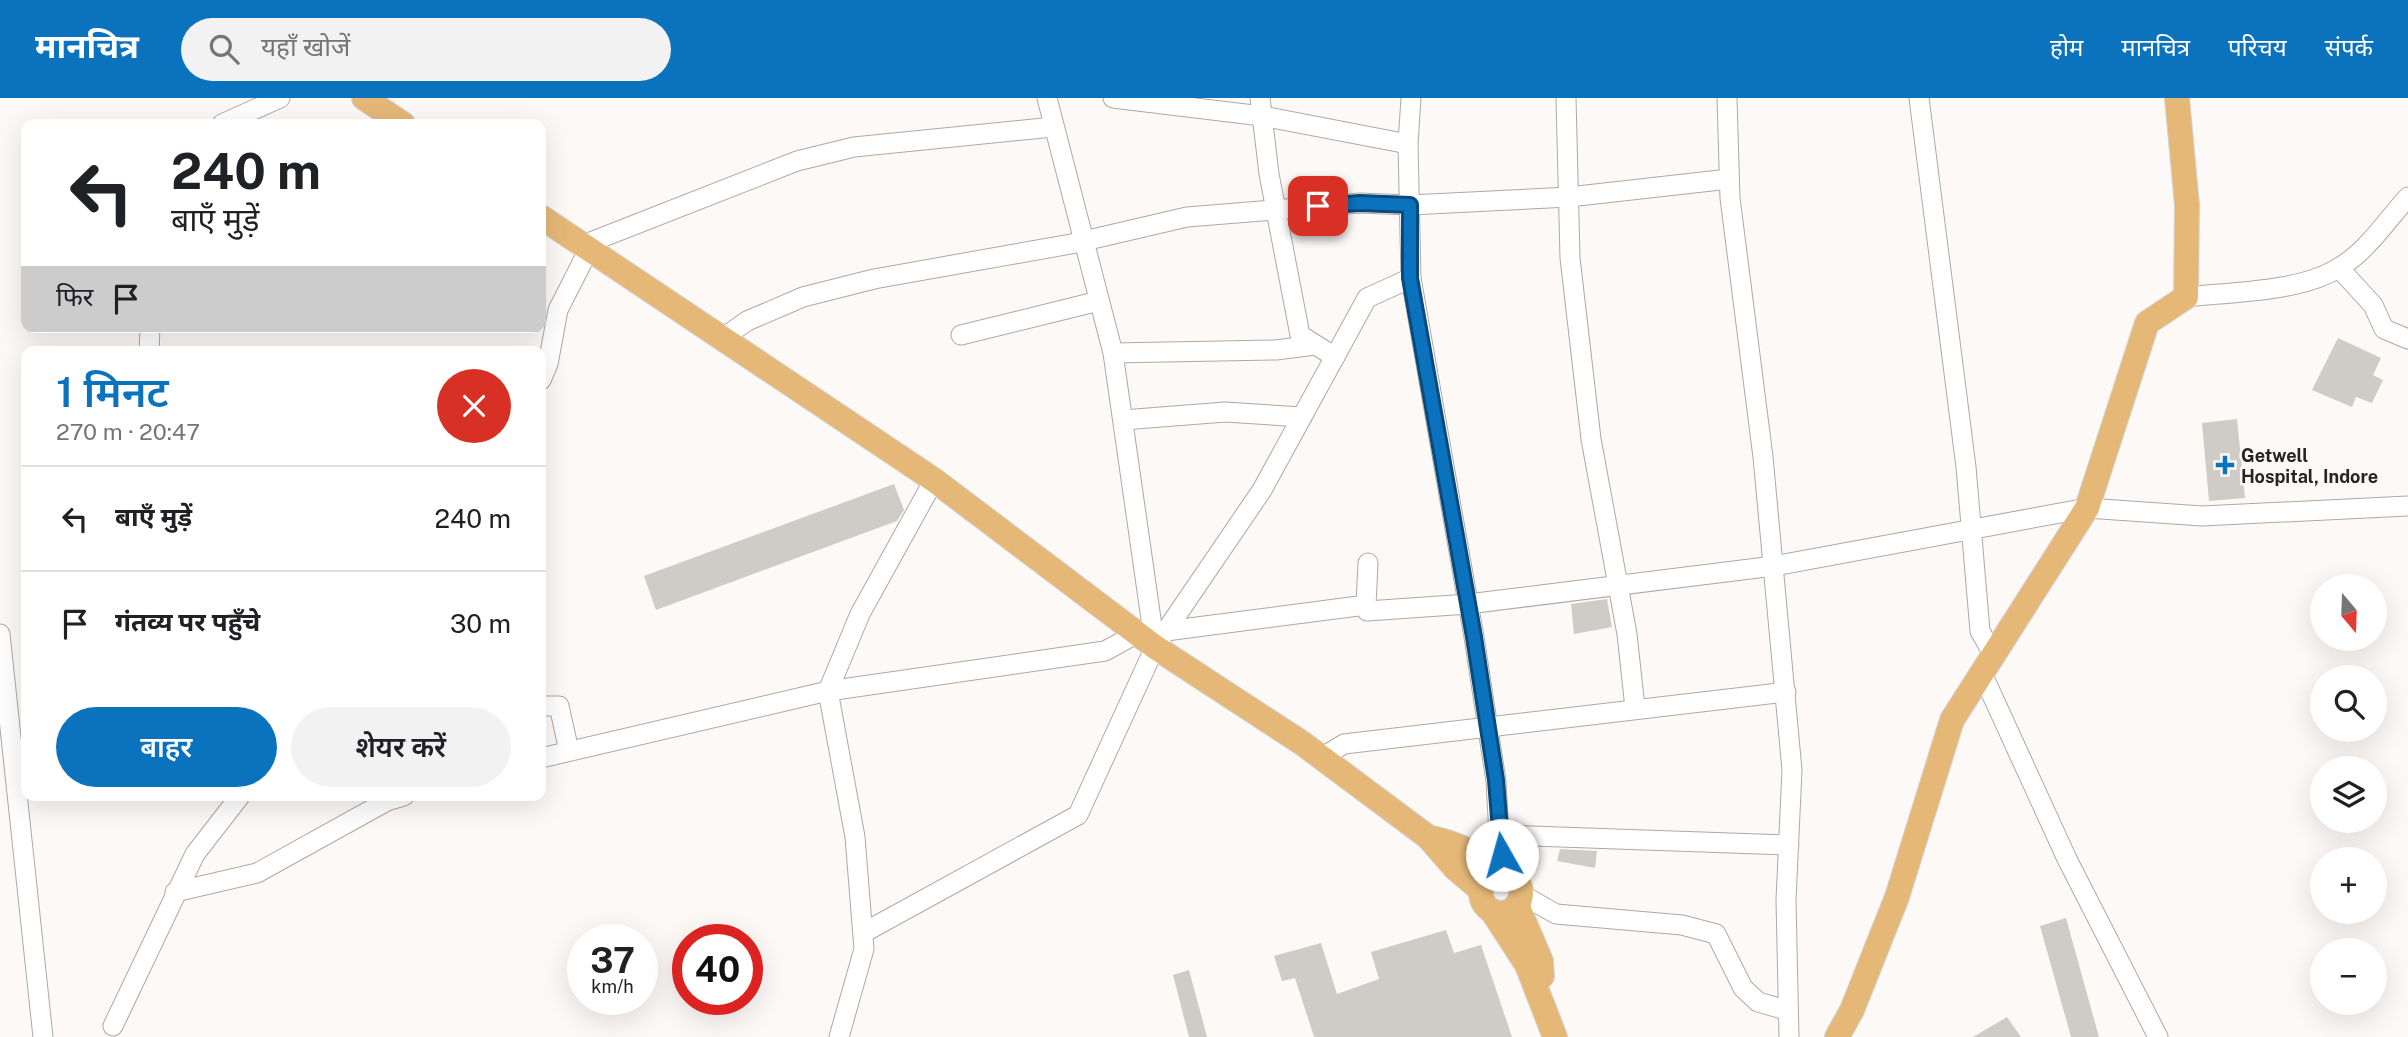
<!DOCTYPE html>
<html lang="hi">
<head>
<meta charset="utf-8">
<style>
	body { margin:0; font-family:"Public Sans","Noto Sans Devanagari",sans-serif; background:#f2f2f2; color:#202124; height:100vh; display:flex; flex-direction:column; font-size:26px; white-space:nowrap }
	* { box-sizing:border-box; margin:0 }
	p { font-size:23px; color:#757577 }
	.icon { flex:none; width:38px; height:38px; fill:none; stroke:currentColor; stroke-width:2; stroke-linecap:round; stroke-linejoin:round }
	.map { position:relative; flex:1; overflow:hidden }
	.details { position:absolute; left:21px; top:248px; width:525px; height:455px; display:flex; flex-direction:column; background:#fff; border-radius:14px; box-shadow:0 7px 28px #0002 }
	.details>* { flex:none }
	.top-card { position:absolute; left:21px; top:21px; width:525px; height:214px; border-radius:14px; box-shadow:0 7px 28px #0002; background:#fff; color:#202124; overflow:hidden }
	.needle { width:46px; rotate:161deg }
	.fabs { position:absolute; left:2310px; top:476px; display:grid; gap:14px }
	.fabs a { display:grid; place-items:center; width:77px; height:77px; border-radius:50%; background:#fff; box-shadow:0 7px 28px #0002; font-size:35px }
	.speed { position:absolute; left:567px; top:826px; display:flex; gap:14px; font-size:35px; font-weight:700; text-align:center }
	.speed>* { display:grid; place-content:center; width:91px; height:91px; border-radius:50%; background:#fff; box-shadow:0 7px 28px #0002; line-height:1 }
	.speed small { font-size:18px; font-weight:400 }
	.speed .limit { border:10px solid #d22; background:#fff; color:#111 }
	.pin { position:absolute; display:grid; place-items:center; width:60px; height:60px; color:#fff; margin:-30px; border-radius:14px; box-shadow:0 4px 10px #0006 }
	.me { position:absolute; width:77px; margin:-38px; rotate:353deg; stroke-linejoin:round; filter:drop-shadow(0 0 5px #0008) }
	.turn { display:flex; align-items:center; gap:24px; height:147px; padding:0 35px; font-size:32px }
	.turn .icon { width:91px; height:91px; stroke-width:2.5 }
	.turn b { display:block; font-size:49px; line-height:60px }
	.then { display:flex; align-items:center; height:66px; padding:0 35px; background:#0003; gap:14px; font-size:26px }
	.round { display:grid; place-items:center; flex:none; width:74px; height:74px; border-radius:37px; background:#f2f2f2 }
	.overview { display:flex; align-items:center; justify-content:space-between; height:119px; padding:0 35px }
	h1 { font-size:42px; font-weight:600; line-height:52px; color:#0b72bd }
	.button { display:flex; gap:14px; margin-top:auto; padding:14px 35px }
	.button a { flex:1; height:80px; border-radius:42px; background:#0b72bd; color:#fff; font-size:28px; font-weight:600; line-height:80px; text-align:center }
	.button a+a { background:#f2f2f2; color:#202124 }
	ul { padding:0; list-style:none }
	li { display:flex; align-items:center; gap:21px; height:105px; padding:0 35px; border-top:2px solid #e0e0e0 }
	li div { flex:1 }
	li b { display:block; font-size:26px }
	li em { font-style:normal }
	header { display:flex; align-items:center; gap:42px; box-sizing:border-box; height:98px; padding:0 35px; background:#0b72bd; color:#fff }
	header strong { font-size:33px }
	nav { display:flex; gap:38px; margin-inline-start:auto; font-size:24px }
	.search { width:490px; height:63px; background:#f2f2f2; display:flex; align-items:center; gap:18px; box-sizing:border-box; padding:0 24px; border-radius:38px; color:#757577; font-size:26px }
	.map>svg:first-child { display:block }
	.building { fill:#cfccc8 }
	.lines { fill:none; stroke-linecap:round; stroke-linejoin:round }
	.minor-casing { stroke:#ada9a5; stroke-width:21 }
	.major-casing { stroke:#d4d3d3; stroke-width:26 }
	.minor { stroke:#fff; stroke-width:19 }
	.major { stroke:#e5b877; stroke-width:24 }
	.route-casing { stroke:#074a7b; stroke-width:18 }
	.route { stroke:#0b72bd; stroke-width:12 }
	.poi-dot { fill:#0b72bd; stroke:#fdf9f6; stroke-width:2.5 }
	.labels { text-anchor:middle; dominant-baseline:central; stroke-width:5; stroke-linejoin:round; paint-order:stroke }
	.poi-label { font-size:18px; font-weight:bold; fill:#262524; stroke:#fdf9f6; text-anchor:start }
</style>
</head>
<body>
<header>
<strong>मानचित्र</strong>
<div class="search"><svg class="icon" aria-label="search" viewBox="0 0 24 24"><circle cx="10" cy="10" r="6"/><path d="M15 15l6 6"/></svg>यहाँ खोजें</div>
<nav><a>होम</a><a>मानचित्र</a><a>परिचय</a><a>संपर्क</a></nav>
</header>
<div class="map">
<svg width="2408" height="939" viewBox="0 0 2408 939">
	<rect width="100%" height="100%" fill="#fdf9f6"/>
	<!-- building -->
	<g class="building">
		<path d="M2338,240L2381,260L2373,277L2383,282L2372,305L2356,299L2352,309L2312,292Z"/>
		<path d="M2237,321L2245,400L2209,403L2202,325Z"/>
		<path d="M894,386L904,412L897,423L656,512L644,478Z"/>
		<path d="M1607,501L1612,529L1574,536L1571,506Z"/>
		<path d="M1560,751L1597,753L1595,770L1557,763Z"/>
		<path d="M2066,820L2099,939H2071L2040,828Z"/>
		<path d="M1446,832L1454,855L1481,847L1512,939H1314L1295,880L1282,883L1274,858L1321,845L1337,896L1379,881L1371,854Z"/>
		<path d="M1189,872L1207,939H1189L1173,877Z"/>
		<path d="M2007,919L2021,939H1973Z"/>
	</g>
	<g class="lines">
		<defs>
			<g id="minor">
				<path d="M1047,0L1113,255L1155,549"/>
				<path d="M1113,0L1262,18L1408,46"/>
				<path d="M1260,0L1269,76L1300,237L1335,259"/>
				<path d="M1566,0L1570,160L1591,341L1627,536L1635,610"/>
				<path d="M1727,0L1730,100L1763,359L1792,672L1786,802L1789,939"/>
				<path d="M1919,0L1966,369L1980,533L1992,554"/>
				<path d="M222,26L280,0"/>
				<path d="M583,147L797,63L854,49L1053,29"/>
				<path d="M2339,170L2373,207L2384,231L2408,241"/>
				<path d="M1411,180L1474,539L1496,683L1499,737L1506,776"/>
				<path d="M2186,199C2231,194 2302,194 2340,169C2367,153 2387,122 2408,99"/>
				<path d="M961,237L1099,203"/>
				<path d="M723,240L747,223L803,199L874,181L1071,146L1187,119L1360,105L1410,107L1569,99L1729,81"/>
				<path d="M149,254L150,229"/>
				<path d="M1113,255L1276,252L1315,247"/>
				<path d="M541,282L548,266L558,212L589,151"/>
				<path d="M1123,322L1225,314L1302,319"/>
				<path d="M1367,513L1468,506L1774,468L2087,410L2202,418L2408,408"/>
				<path d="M1166,533L1366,507L1368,465"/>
				<path d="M0,536L43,939"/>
				<path d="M1981,573L2067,761L2158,939"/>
				<path d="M541,608H559L569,653"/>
				<path d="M541,660L828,593L1105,553L1136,536"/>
				<path d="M1321,660L1344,646L1786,594"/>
				<path d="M1499,737L1789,747"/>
				<path d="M175,794L257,775L387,703L404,698"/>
				<path d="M1521,796L1556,816L1682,827L1716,836L1743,890L1758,904L1786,912"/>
				<path d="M863,835L1078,717L1155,549L1262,392L1367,200L1411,180L1408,46L1411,0"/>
				<path d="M113,928L195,756L240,698"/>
				<path d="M839,939L864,851L855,739L828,593L860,516L934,382"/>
			</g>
			<g id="major">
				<path d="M364,0L403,26"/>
				<path d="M541,119L934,382L1155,549L1302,645L1428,739L1455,770L1481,792"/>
				<path d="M1428,739C1458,746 1477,754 1499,775"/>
				<circle cx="1501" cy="795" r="20"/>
				<path d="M1517,807L1541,863L1542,878"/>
				<path d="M1492,813L1527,867L1555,939"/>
				<path d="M1837,939L1852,912L1897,799L1952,622L2087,410L2147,225L2186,199L2187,107L2177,0"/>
			</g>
		</defs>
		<!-- minor casing -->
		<use href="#minor" class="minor-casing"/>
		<!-- major casing -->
		<use href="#major" class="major-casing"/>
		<!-- minor -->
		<use href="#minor" class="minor"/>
		<!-- major -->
		<use href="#major" class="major"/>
	</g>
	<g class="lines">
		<defs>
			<path id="route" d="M1318,108L1360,105L1410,107V180L1474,539L1496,682L1502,757"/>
		</defs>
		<!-- route casing -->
		<use href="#route" class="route-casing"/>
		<!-- route -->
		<use href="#route" class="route"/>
	</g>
	<!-- markers -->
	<path class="poi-dot" d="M2221.5 356.5h7v7h7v7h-7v7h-7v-7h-7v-7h7z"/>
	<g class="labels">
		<!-- poi labels -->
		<g class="poi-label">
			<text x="2241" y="357">Getwell<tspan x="2241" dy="21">Hospital, Indore</tspan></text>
		</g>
	</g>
</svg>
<div class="fabs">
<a><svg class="needle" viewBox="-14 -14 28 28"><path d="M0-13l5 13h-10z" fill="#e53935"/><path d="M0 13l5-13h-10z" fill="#757577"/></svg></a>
<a><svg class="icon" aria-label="search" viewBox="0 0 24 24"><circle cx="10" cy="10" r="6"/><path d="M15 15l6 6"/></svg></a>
<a><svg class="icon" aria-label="layers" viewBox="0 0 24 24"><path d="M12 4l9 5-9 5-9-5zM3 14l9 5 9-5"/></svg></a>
<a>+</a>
<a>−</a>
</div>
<div class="speed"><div>37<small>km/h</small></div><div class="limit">40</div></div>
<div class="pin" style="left:1318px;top:108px;background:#d93025"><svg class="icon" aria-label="arrive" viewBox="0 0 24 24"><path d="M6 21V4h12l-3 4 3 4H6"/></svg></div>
<svg class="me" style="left:1502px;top:757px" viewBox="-20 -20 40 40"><circle r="19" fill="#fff"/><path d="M0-13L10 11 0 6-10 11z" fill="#0b72bd"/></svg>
<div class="top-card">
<div class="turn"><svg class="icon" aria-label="left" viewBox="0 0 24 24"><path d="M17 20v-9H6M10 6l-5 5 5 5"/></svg><div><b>240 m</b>बाएँ मुड़ें</div></div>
<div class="then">फिर<svg class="icon" aria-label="arrive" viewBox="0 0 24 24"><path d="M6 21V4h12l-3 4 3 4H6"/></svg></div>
</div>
<section class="details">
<div class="overview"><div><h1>1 मिनट</h1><p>270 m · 20:47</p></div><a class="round" style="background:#d93025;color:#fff"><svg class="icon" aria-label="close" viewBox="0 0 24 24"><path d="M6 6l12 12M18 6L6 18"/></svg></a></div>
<ul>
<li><svg class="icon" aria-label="left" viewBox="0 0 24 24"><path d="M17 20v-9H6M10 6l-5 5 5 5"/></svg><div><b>बाएँ मुड़ें</b></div><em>240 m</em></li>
<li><svg class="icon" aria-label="arrive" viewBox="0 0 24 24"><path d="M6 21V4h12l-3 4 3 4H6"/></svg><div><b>गंतव्य पर पहुँचे</b></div><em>30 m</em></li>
</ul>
<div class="button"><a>बाहर</a><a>शेयर करें</a></div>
</section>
</div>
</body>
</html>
